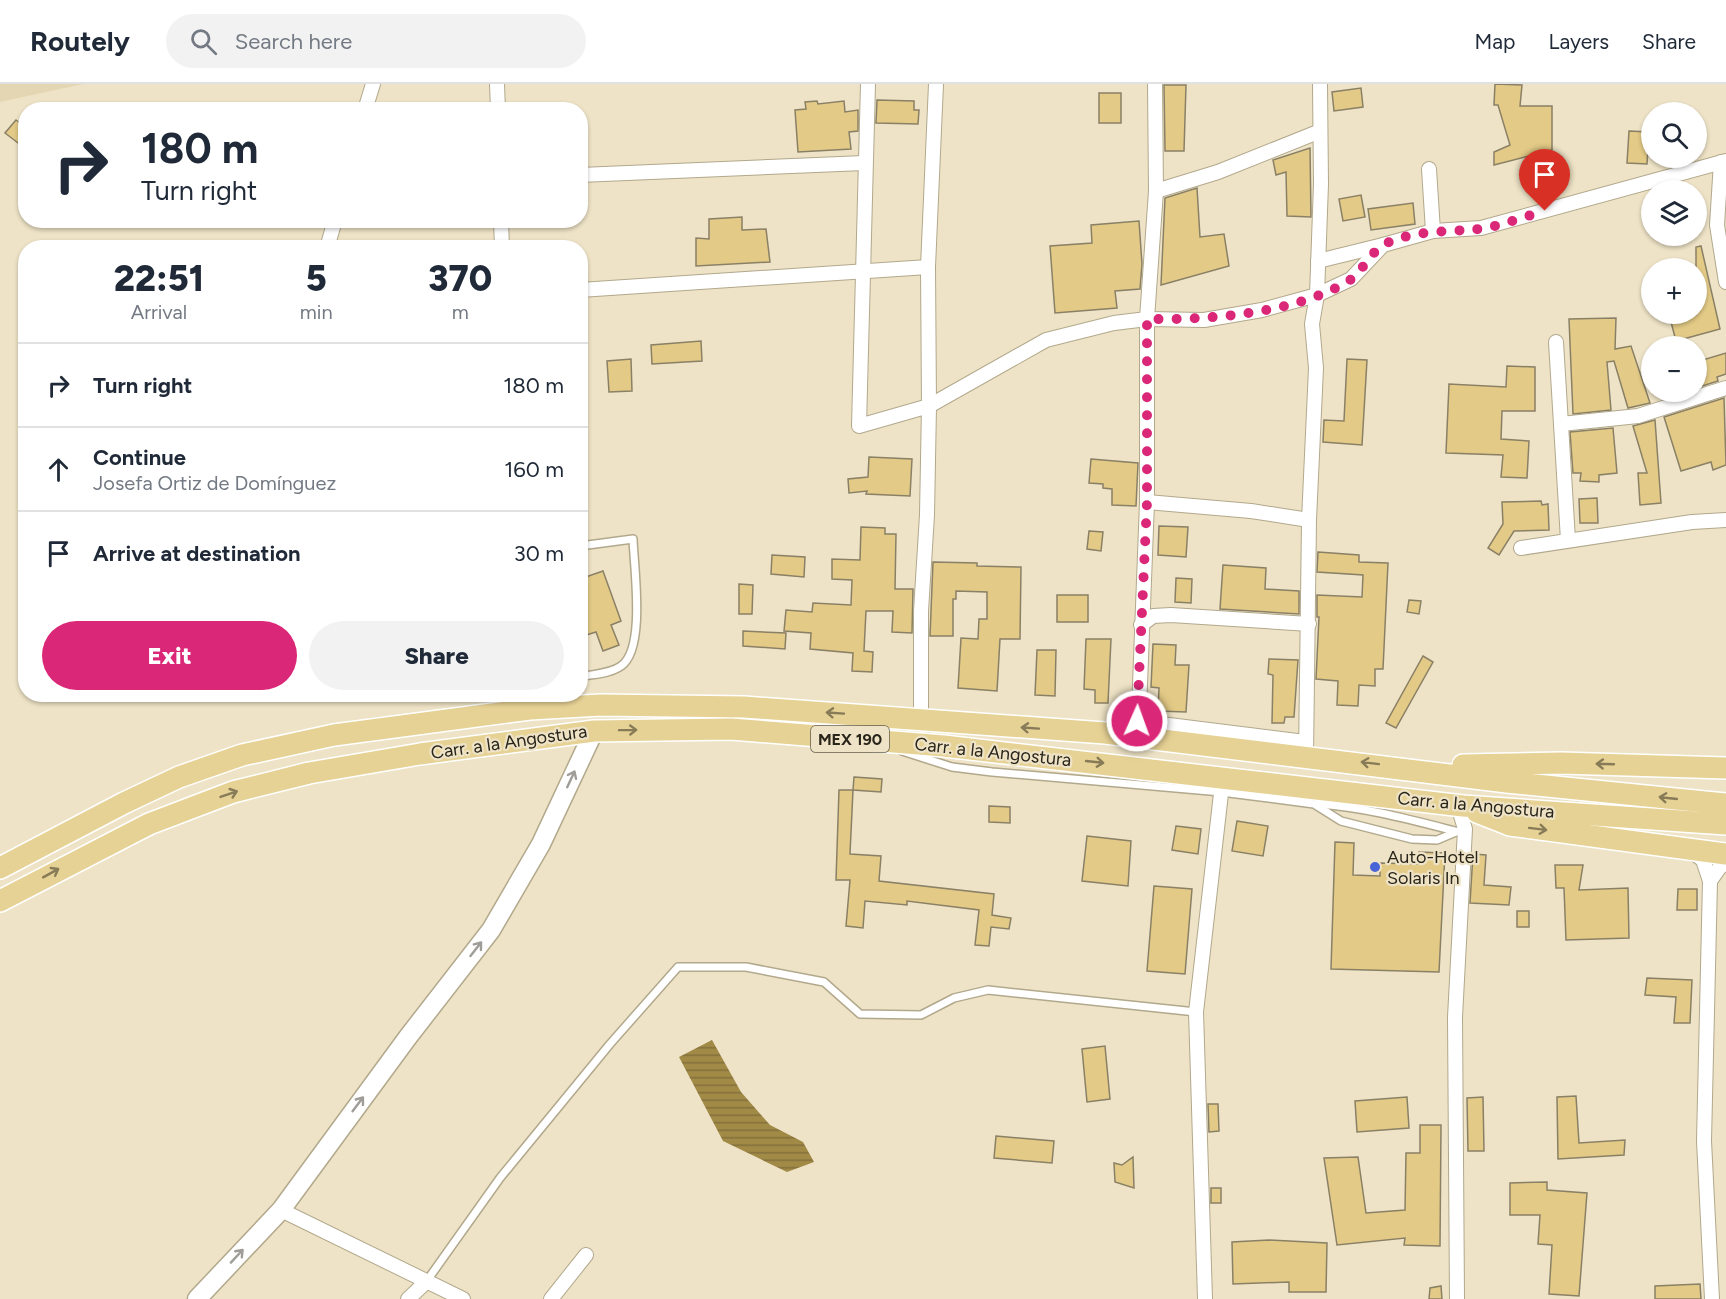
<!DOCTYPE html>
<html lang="en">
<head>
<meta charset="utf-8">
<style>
	body { margin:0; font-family:Figtree,sans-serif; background:#f2f2f3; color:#1f2937; height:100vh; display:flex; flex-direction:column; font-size:22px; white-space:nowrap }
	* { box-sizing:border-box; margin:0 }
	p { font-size:20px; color:#747a83 }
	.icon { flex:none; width:33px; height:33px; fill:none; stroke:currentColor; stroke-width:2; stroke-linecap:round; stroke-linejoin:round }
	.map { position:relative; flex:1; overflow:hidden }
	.sheet { position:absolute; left:18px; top:156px; width:570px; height:462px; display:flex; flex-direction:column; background:#fff; border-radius:24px; box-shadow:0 2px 4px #0004 }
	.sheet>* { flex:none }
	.hud { position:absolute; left:18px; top:18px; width:570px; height:126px; border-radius:24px; box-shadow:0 2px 4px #0004; background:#fff; color:#1f2937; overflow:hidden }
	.fabs { position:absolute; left:1641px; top:18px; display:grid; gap:12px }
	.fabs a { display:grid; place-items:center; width:66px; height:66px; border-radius:50%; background:#fff; box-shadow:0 2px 4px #0004; font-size:30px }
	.pin { position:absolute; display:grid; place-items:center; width:51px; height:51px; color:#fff; margin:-62px -26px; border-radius:50% 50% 50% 0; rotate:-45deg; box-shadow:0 0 6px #0007 }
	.pin .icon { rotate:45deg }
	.me { position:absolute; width:66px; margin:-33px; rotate:2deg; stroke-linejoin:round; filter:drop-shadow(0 0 4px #0008) }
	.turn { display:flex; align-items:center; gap:21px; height:126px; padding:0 24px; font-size:27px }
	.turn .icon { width:78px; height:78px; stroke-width:2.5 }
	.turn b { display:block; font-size:42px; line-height:51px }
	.eta { display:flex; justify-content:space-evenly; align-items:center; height:102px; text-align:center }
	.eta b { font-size:36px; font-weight:800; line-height:42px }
	.cta { display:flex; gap:12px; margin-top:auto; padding:12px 24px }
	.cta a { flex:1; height:69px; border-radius:36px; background:#db2777; color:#fff; font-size:24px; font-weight:800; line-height:69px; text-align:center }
	.cta a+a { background:#f2f2f3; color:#1f2937 }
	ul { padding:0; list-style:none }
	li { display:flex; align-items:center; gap:18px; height:84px; padding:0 24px; border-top:2px solid #e0e1e3 }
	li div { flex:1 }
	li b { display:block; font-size:22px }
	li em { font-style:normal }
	header { display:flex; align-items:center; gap:36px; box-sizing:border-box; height:84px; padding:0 30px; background:#fff; border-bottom:2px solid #e0e1e3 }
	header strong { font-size:28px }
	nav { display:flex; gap:33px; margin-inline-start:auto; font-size:21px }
	.search { width:420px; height:54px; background:#f2f2f3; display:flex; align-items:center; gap:15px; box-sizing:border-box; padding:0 21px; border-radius:33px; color:#747a83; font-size:22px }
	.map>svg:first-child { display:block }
	.built { fill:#e4d6b2 }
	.water { fill:url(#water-rules) }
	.building { fill:#e3ca86; stroke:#8a8066; stroke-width:1.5 }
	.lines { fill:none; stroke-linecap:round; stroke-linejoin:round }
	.lane-casing { stroke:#b2a88c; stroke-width:10 }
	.street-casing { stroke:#b2a88c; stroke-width:16 }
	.secondary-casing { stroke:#b2a88c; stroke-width:21 }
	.primary-casing { stroke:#fff; stroke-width:24 }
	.lane { stroke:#fff; stroke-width:7 }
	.street { stroke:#fff; stroke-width:14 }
	.secondary { stroke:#fff; stroke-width:18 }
	.primary { stroke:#e7d295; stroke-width:21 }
	.oneway { stroke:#887c58 }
	.oneway2 { stroke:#9f9d98 }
	.route { stroke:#db2777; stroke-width:10; stroke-dasharray:0 18 }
	.poi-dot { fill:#4a63d7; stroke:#eee3c6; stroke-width:2 }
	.labels { text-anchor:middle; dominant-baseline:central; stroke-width:4.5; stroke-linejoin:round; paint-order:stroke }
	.shield { fill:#eee3c6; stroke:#645e4e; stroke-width:1.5 }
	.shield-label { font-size:16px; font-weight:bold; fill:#29251a }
	.street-label { font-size:18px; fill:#29251a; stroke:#eee3c6 }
	.poi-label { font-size:18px; fill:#29251a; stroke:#eee3c6; text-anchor:start }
</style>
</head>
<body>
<header>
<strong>Routely</strong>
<div class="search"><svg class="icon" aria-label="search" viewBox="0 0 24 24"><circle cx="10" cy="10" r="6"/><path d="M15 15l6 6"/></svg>Search here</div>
<nav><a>Map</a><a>Layers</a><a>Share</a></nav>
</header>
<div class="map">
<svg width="1726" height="1215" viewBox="0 0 1726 1215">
	<defs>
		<pattern id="water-rules" width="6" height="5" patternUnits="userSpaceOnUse" patternTransform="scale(1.5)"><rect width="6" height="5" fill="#a18946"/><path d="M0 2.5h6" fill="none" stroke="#83703a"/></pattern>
	</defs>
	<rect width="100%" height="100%" fill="#eee3c6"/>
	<!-- built -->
	<path class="built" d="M0,0H83L0,18Z"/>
	<!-- water -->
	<path class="water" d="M712,956L741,1008L770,1041L803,1058L814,1078L787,1088L723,1057L679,973Z"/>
	<!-- building -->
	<g class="building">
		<path d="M1495,0L1522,1L1520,22H1552V66L1494,81V68L1510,61L1498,21H1494Z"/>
		<path d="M1164,1H1186L1184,67H1165Z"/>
		<path d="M1361,4L1363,23L1334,27L1332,8Z"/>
		<rect x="1099" y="9" width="22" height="30"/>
		<path d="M877,16L914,17V26H919L918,40L876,39Z"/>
		<path d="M817,17L818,20L844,17L845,28L858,26V47L849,48L851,65L798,68L795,26L806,25L805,18Z"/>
		<path d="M16,36L26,43V65L5,49Z"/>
		<path d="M1629,47L1649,48L1647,80L1627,79Z"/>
		<path d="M1310,64L1311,133L1287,132L1286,88L1276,91L1273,76Z"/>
		<path d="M1197,104L1200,153L1224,150L1229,182L1161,201L1165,114Z"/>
		<path d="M1361,111L1365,133L1343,137L1339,115Z"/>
		<path d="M1413,119L1415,140L1371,146L1368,125Z"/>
		<path d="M742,133V146L766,145L770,178L696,182V154L709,155V135Z"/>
		<path d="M1139,137L1142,180L1140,205L1115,207L1117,224L1055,229L1050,162L1092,159L1091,141Z"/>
		<path d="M1701,162L1720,245L1676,257L1671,238L1696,231V163Z"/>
		<path d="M1616,234L1615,265L1631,262L1650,319L1628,324L1614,277L1607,278L1611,326L1573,330L1569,235Z"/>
		<path d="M701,257L702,277L652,280L651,261Z"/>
		<path d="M1726,269V290L1717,293L1718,297L1696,304V278Z"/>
		<path d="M631,275L632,307L609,308L607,277Z"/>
		<path d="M1347,275L1367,276L1362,361L1323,358L1324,336L1344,337Z"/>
		<path d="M1507,282L1535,283V327H1502L1501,355L1529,357L1527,394L1501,393L1503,371L1446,369L1449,300L1506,303Z"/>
		<path d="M1724,314L1726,381L1713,386L1711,378L1681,387L1664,333Z"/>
		<path d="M1655,336L1661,419L1640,421L1638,389H1647L1633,342Z"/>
		<path d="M1613,344L1617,389L1599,391V398L1580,397L1581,389H1573L1570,348Z"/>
		<path d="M869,373L912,375L910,412L866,410L867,407L849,409L848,395L868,393Z"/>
		<path d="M1091,375L1138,379L1136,422L1112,421V405L1103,404V400L1089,399Z"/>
		<path d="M1597,414L1598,439H1580L1579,415Z"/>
		<path d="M1541,417L1542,421L1548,420L1549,446L1514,447L1499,471L1488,464L1503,440L1502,418Z"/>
		<path d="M1159,442L1188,443L1186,473L1158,471Z"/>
		<path d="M861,443L885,444V450H896L895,505H913L912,549L892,548L893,527H866L864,567L873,568L872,588L852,587L853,569L810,565L811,549L784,547L786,526L812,528L813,519L851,521L852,496L832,495V475L860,476Z"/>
		<path d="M1089,447L1103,448L1101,467L1087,465Z"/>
		<path d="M1318,468L1359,471V478L1388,479L1383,585H1375V602L1359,601L1358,622L1337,621L1338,597L1316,595L1319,533H1317V511L1362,513L1363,491L1317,488Z"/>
		<path d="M772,471L805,473L804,493L771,490Z"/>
		<path d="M933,478L977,479V482L1021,483L1020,555H1000L997,607L958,604L961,554L978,555L979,535H987V508L956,507V515H953V552H930Z"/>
		<path d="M1223,481L1266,484L1265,505L1299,507V530L1220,525Z"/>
		<path d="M603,487L621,537L611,541L619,561L603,567L596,548L580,553V495Z"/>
		<path d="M1176,494L1192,495L1191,519L1175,518Z"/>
		<path d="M739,500L753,501L752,530H739Z"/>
		<rect x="1057" y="511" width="31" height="27"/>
		<path d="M1409,516L1421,517L1419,530L1407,528Z"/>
		<path d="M743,547L786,549L785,565L743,562Z"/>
		<path d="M1086,555H1111L1108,619H1095V606L1084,605Z"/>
		<path d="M1153,560L1176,561L1175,581H1189L1186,628L1158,627L1159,604L1151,603Z"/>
		<path d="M1037,566H1056L1055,612L1035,611Z"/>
		<path d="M1423,572L1433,578L1396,644L1386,639Z"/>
		<path d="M1269,575L1298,576L1294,633H1285L1284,639H1272L1273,591L1268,590Z"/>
		<path d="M854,693L882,695L881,708L853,706Z"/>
		<path d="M839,706H853L850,770L881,772L879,797L994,810L992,831L1011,834L1009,845L991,843L989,862L975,861L979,826L907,817V821L865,817L863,844L846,842L850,796H836Z"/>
		<path d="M989,722L1010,723V739L989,738Z"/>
		<path d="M1237,737L1268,742L1263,772L1232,767Z"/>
		<path d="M1176,742L1201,745L1198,770L1172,766Z"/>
		<path d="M1087,752L1131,757L1128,802L1082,797Z"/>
		<path d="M1335,758L1354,759L1353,791L1380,792V779L1419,780V768L1445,769L1439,888L1331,885Z"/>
		<path d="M1473,770L1486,771L1484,801L1511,803L1509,821L1470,819Z"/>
		<path d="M1555,781H1583L1579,806L1628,804L1629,854L1566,856L1564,804H1556Z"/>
		<path d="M1154,802L1192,805L1185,890L1147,887Z"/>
		<path d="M1678,805H1697V826H1677Z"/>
		<rect x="1517" y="827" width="12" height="16"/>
		<path d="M1647,894L1692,896L1690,939H1674L1676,913L1645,911Z"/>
		<path d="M1105,962L1110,1015L1087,1018L1082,965Z"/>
		<path d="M1576,1012L1579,1059L1625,1056L1624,1071L1558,1075L1557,1013Z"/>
		<path d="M1407,1013L1409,1044L1357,1048L1355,1017Z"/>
		<path d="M1483,1013L1484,1067H1468L1467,1014Z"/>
		<path d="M1208,1020H1218L1219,1047L1209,1048Z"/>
		<path d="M1420,1041H1441L1440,1162L1404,1161L1405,1154L1337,1161L1324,1074L1358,1073L1366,1129L1405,1126L1406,1069H1420Z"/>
		<path d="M996,1052L1054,1057L1052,1079L994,1074Z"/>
		<path d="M1133,1073L1134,1104L1115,1098L1114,1079L1122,1081Z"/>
		<path d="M1547,1098V1106L1587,1109L1579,1212L1549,1210L1552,1161L1538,1160L1540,1131H1510V1099Z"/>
		<rect x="1211" y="1104" width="10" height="15"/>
		<path d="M1269,1156L1327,1159L1326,1208H1289V1198L1233,1200L1232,1158Z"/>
		<path d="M1700,1200L1701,1215H1655V1202Z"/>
		<path d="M1441,1202L1442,1215H1429L1430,1204Z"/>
	</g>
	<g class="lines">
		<defs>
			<g id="lane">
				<path d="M580,462L633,455C634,484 646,565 621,582C610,590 593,590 580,593"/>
				<path d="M525,610L529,622"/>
				<path d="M902,667L952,683L992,688L1221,708L1314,720L1341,737L1412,755L1437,756L1456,748"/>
				<path d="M1317,720C1365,723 1412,736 1459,748"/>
				<path d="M426,1198L500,1094L610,960L678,883H746L824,898L860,930L921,931L954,914L988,906L1196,928"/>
			</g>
			<g id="street">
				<path d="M497,0L498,26"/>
				<path d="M868,0L859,342L929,322L1046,256L1114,239L1147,235L1204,236L1262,226L1317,211L1351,195L1383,161L1433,147L1481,144L1726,77"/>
				<path d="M365,26L373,0"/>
				<path d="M1721,78L1717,141L1726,198"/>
				<path d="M1429,85L1433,147"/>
				<path d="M580,91L864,79"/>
				<path d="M1156,107L1218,88L1318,48"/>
				<path d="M501,136L502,164"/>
				<path d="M327,164L335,136"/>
				<path d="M1318,177L1383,161"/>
				<path d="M580,206L928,183"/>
				<path d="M1556,258L1568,456"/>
				<path d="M1561,340L1638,332L1726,304"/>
				<path d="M1147,418L1251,427L1309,436"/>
				<path d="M1521,464L1692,438L1726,436"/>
				<path d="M1141,541L1153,532L1171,531L1309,540"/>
				<path d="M921,635V527L927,431L929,322L928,183L936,0"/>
				<path d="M1137,637L1305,658"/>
				<path d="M1138,653L1147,418V235L1156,107L1155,0"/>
				<path d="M1306,672L1309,436L1316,284L1312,240L1317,211L1321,100L1320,0"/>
				<path d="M1691,767L1703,776L1710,797"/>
				<path d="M281,1126L463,1215"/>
				<path d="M408,1215L426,1198"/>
				<path d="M551,1215L586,1171"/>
				<path d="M1205,1215L1196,928L1223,692"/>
				<path d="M1457,1215L1455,933L1465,745L1458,722"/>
				<path d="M1712,1215L1704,1057L1710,797L1720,783L1726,779"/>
			</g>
			<path id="secondary" d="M197,1215L281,1126L408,953L491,846L541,760L594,647"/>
			<g id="primary">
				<path d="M1463,681L1561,679L1726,684"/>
				<path d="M1477,728L1510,741L1726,770"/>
				<path d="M0,784L124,719L179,693L242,671L334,651L530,625L601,621L744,623L1105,649L1507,698L1726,720"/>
				<path d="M0,817L149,740L233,708L309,689L420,670L594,647L731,645L944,662L1463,722L1726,740"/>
			</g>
		</defs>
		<!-- lane casing -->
		<use href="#lane" class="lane-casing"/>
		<!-- street casing -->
		<use href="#street" class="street-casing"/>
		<!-- secondary casing -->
		<use href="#secondary" class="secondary-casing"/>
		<!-- primary casing -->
		<use href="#primary" class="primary-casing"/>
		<!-- lane -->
		<use href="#lane" class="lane"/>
		<!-- street -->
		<use href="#street" class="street"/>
		<!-- secondary -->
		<use href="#secondary" class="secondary"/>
		<!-- primary -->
		<use href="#primary" class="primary"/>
	</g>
	<!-- one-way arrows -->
	<defs><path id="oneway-shaft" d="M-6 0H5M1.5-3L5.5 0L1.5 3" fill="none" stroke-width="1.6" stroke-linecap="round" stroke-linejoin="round" transform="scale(1.5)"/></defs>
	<g class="oneway">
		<use href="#oneway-shaft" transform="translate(835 629) rotate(-176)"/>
		<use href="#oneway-shaft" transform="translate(1030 644) rotate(-176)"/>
		<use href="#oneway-shaft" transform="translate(628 646) rotate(-1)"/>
		<use href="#oneway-shaft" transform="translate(1095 678) rotate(6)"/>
		<use href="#oneway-shaft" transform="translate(1370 679) rotate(-173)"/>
		<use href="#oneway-shaft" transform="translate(1605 680) rotate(-178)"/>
		<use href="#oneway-shaft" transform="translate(229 710) rotate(-19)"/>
		<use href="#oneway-shaft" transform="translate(1668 714) rotate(-174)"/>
		<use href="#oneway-shaft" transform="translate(1538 745) rotate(7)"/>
		<use href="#oneway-shaft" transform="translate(51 789) rotate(-29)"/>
	</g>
	<g class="oneway2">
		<use href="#oneway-shaft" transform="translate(571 695) rotate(-65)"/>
		<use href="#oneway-shaft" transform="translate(476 865) rotate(-52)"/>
		<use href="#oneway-shaft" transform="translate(358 1020) rotate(-53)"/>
		<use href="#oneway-shaft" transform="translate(237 1172) rotate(-47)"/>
	</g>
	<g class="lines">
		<!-- route -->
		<path class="route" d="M1137,637L1147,418V235C1209,236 1296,230 1350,196C1363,187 1371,167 1385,160C1414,146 1448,148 1479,145C1501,142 1523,133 1545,127"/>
	</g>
	<!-- markers -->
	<circle class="poi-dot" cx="1375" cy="783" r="6"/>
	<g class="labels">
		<!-- shield labels -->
		<rect class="shield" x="811" y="642" width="78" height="26" rx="4.5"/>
		<g class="shield-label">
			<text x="850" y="655">MEX 190</text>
		</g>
		<!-- street labels -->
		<g class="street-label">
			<text transform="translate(509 658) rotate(-8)">Carr. a la Angostura</text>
			<text transform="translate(993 668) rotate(6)">Carr. a la Angostura</text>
			<text transform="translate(1476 721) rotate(5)">Carr. a la Angostura</text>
		</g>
		<!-- poi labels -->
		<g class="poi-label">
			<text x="1387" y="773">Auto-Hotel<tspan x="1387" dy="21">Solaris In</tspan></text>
		</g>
	</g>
</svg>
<div class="fabs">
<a><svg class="icon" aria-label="search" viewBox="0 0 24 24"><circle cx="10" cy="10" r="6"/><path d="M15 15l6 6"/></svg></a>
<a><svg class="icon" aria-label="layers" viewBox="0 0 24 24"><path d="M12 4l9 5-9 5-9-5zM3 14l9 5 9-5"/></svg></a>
<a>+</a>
<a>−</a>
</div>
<div class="pin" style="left:1545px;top:127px;background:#d93025"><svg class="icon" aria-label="arrive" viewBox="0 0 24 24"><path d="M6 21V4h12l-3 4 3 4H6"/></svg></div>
<svg class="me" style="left:1137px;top:637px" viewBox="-20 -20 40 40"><circle r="17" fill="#db2777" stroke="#fff" stroke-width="3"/><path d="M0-11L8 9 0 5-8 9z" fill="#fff"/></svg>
<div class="hud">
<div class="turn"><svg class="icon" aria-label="right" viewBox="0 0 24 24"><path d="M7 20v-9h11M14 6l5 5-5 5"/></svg><div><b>180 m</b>Turn right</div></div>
</div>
<section class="sheet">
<div class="eta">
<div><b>22:51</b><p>Arrival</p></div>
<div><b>5</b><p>min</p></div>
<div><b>370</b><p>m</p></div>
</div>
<ul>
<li><svg class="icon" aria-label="right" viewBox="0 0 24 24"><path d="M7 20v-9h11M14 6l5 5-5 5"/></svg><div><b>Turn right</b></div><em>180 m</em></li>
<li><svg class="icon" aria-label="ahead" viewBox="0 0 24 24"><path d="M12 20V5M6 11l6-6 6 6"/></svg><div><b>Continue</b><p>Josefa Ortiz de Domínguez</p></div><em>160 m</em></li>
<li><svg class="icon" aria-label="arrive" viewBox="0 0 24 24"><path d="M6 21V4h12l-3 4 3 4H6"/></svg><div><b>Arrive at destination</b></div><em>30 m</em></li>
</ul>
<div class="cta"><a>Exit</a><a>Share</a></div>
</section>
</div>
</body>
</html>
